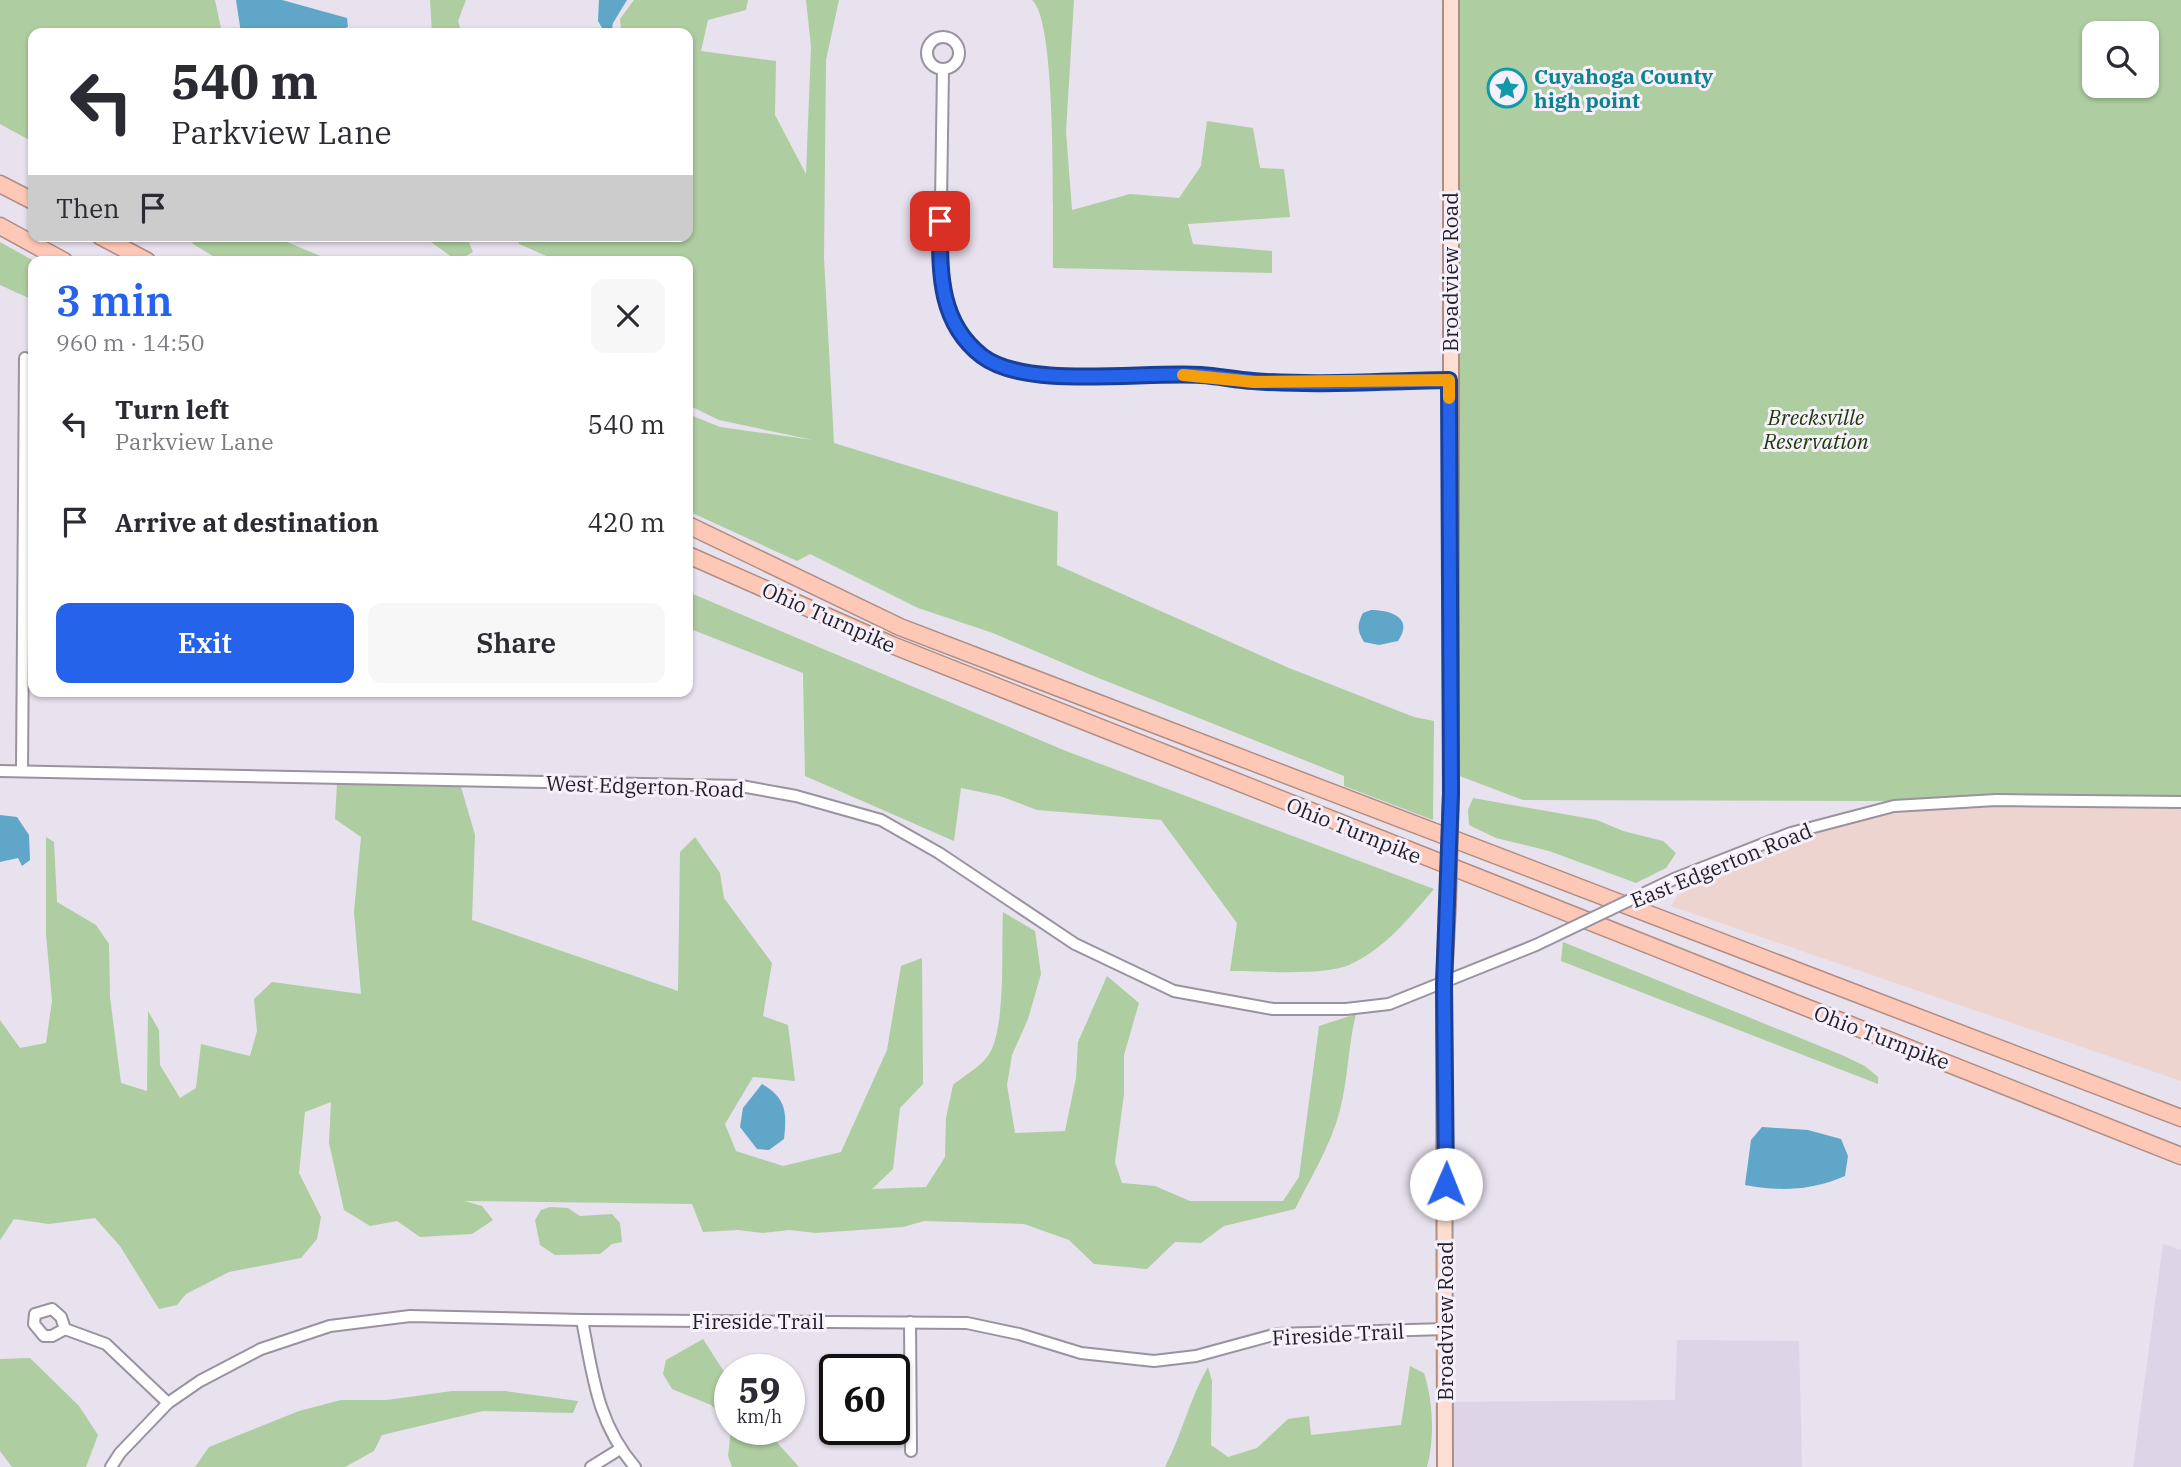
<!DOCTYPE html>
<html lang="en">
<head>
<meta charset="utf-8">
<style>
	body { margin:0; font-family:"IBM Plex Serif",serif; background:#f7f7f7; color:#2b2b33; height:100vh; display:flex; flex-direction:column; font-size:26px; white-space:nowrap }
	* { box-sizing:border-box; margin:0 }
	p { font-size:23px; color:#7c7c81 }
	.icon { flex:none; width:38px; height:38px; fill:none; stroke:currentColor; stroke-width:2; stroke-linecap:round; stroke-linejoin:round }
	.map { position:relative; flex:1; overflow:hidden }
	.drawer { position:absolute; left:28px; top:256px; width:665px; height:441px; display:flex; flex-direction:column; background:#fff; border-radius:14px; box-shadow:0 2px 5px #0004 }
	.drawer>* { flex:none }
	.guide { position:absolute; left:28px; top:28px; width:665px; height:214px; border-radius:14px; box-shadow:0 2px 5px #0004; background:#fff; color:#2b2b33; overflow:hidden }
	.tools { position:absolute; left:2082px; top:21px; display:grid; gap:14px }
	.tools a { display:grid; place-items:center; width:77px; height:77px; border-radius:14px; background:#fff; box-shadow:0 2px 5px #0004; font-size:35px }
	.speed { position:absolute; left:714px; top:1354px; display:flex; gap:14px; font-size:35px; font-weight:700; text-align:center }
	.speed>* { display:grid; place-content:center; width:91px; height:91px; border-radius:50%; background:#fff; box-shadow:0 2px 5px #0004; line-height:1 }
	.speed small { font-size:18px; font-weight:400 }
	.speed .limit { border:4px solid #111; border-radius:10px; background:#fff; color:#111 }
	.pin { position:absolute; display:grid; place-items:center; width:60px; height:60px; color:#fff; margin:-30px; border-radius:14px; box-shadow:0 4px 10px #0006 }
	.me { position:absolute; width:77px; margin:-38px; rotate:1deg; stroke-linejoin:round; filter:drop-shadow(0 0 5px #0008) }
	.turn { display:flex; align-items:center; gap:24px; height:147px; padding:0 28px; font-size:32px }
	.turn .icon { width:91px; height:91px; stroke-width:2.5 }
	.turn b { display:block; font-size:49px; line-height:60px }
	.then { display:flex; align-items:center; height:66px; padding:0 28px; background:#0003; gap:14px; font-size:26px }
	.round { display:grid; place-items:center; flex:none; width:74px; height:74px; border-radius:14px; background:#f7f7f7 }
	.summary { display:flex; align-items:center; justify-content:space-between; height:119px; padding:0 28px }
	h1 { font-size:42px; font-weight:600; line-height:52px; color:#2563eb }
	.cta { display:flex; gap:14px; margin-top:auto; padding:14px 28px }
	.cta a { flex:1; height:80px; border-radius:14px; background:#2563eb; color:#fff; font-size:28px; font-weight:600; line-height:80px; text-align:center }
	.cta a+a { background:#f7f7f7; color:#2b2b33 }
	ul { padding:0; list-style:none }
	li { display:flex; align-items:center; gap:21px; height:98px; padding:0 28px }
	li div { flex:1 }
	li b { display:block; font-size:26px }
	li em { font-style:normal }
	.map>svg:first-child { display:block }
	.commercial { fill:#eed4ce }
	.built { fill:#ded4e7 }
	.green { fill:#aecda0; fill-rule:evenodd }
	.water { fill:#5fa6c8 }
	.lines { fill:none; stroke-linecap:round; stroke-linejoin:round }
	.minor-casing { stroke:#99939f; stroke-width:14 }
	.major-casing { stroke:#b08d83; stroke-width:18 }
	.highway-casing { stroke:#b08d83; stroke-width:19 }
	.minor { stroke:#fff; stroke-width:10 }
	.major { stroke:#feded3; stroke-width:14 }
	.highway { stroke:#fdc8b6; stroke-width:16 }
	.minor-bridge-casing { stroke:#99939f; stroke-width:14; stroke-linecap:butt }
	.major-bridge-casing { stroke:#b08d83; stroke-width:18; stroke-linecap:butt }
	.minor-bridge { stroke:#fff; stroke-width:10 }
	.major-bridge { stroke:#feded3; stroke-width:14 }
	.route-casing { stroke:#184099; stroke-width:18 }
	.route { stroke:#2563eb; stroke-width:12 }
	.slow { stroke:#f59e0b; stroke-width:12 }
	.labels { text-anchor:middle; dominant-baseline:central; stroke-width:6; stroke-linejoin:round; paint-order:stroke }
	.culture-label { font-size:21px; font-weight:bold; fill:#0d838f; stroke:#f6effc; text-anchor:start }
	.street-label { font-size:21px; fill:#211f23; stroke:#f6effc }
	.park-label { font-size:21px; font-style:italic; fill:#173a00; stroke:#f6effc }
</style>
</head>
<body>
<div class="map">
<svg width="2181" height="1467" viewBox="0 0 2181 1467">
	<rect width="100%" height="100%" fill="#e8e1ee"/>
	<!-- commercial -->
	<path class="commercial" d="M2081,804L2181,806V1081L1671,906L1688,880L1834,824L1947,805Z"/>
	<!-- built -->
	<g class="built">
		<path d="M2163,1244L2181,1250V1467H2133Z"/>
		<path d="M1677,1340L1799,1341L1802,1467H1453L1454,1402L1675,1400Z"/>
	</g>
	<!-- green -->
	<g class="green">
		<path d="M0,0H215L222,33H33V142L0,124Z"/>
		<path d="M430,0H466L458,21L462,33H432Z"/>
		<path d="M634,0H748L746,10L708,20L701,51L776,61L775,115L806,174L811,47L806,0H839L826,60L824,258L834,443L1058,512L1057,565L1289,668L1414,717L1434,721L1433,820L1344,786V776L1091,675L993,633L918,608L810,554L797,561L688,511V414L720,427L813,440L719,420L688,405V261H558L519,244L517,236H688V33L621,31L620,19Z"/>
		<path d="M1032,0H1074L1066,131L1072,210L1130,194L1179,198L1201,166L1207,121L1253,128L1260,168L1284,169L1290,217L1188,224L1193,244L1272,251V273L1053,268C1052,225 1058,21 1032,0Z"/>
		<path d="M1440,0H2181V802L1523,800L1449,772L1452,2ZM2095,33H2147V86H2095Z"/>
		<path d="M190,236H273L332,261H221L193,244Z"/>
		<path d="M423,236H466L473,252L457,261Z"/>
		<path d="M0,242L34,261L33,300L0,285Z"/>
		<path d="M688,592L1066,751L1434,889C1409,918 1385,949 1349,965C1323,976 1260,971 1230,971L1237,923L1161,820L1037,810L1000,796L961,788L954,841L805,776L803,673L688,628Z"/>
		<path d="M337,784L461,787L475,835L472,920L678,991L680,852L695,837L720,873L724,898L772,963L763,1016L788,1025L795,1081L753,1077L725,1124L736,1151L783,1166L841,1152L887,1050L901,966L922,958L923,1084L900,1108L893,1169L872,1189L926,1187L945,1157L946,1118L953,1085C963,1076 979,1068 987,1057C1007,1033 1001,945 1003,912L1035,931L1041,974L1028,1019L1012,1055L1007,1085L1015,1133L1065,1131L1076,1078L1078,1042L1107,976L1139,1003L1124,1055V1094L1115,1162L1122,1183L1155,1186L1190,1201H1283L1299,1177L1319,1026L1356,1014C1348,1046 1348,1079 1340,1110C1331,1145 1311,1177 1295,1209L1224,1226L1201,1243L1175,1242L1147,1269L1094,1264L1069,1240L1024,1224L924,1221L903,1227L816,1233L789,1230L763,1233L738,1230L703,1232L692,1204L464,1201L482,1206L493,1220L472,1234L420,1237L397,1221L370,1226L344,1210L329,1143L331,1102L305,1112L299,1173L321,1217L317,1239L301,1258L229,1272L186,1294L177,1305L159,1309L120,1246L95,1218L49,1224L14,1219L0,1240V1020L20,1048L46,1043L52,1001L46,934V837L54,842L57,902L96,925L109,944L110,997L121,1083L147,1091L148,1011L159,1030L160,1065L180,1098L196,1088L201,1044L250,1056L257,1031L254,999L272,982L361,994L354,912L361,837L335,819Z"/>
		<path d="M1473,798L1597,820L1623,831L1663,841L1676,853L1666,868L1636,883L1549,851L1496,838L1469,825L1468,810Z"/>
		<path d="M1563,942L1842,1055L1865,1066L1878,1077V1084L1561,961Z"/>
		<path d="M550,1207L568,1208L580,1216L612,1214L620,1223L622,1242L612,1244L600,1254L555,1255L540,1245L535,1220L541,1210Z"/>
		<path d="M703,1339L730,1381V1424L711,1405L672,1389L663,1374L666,1360Z"/>
		<path d="M30,1358L79,1406L98,1435L86,1467H12L0,1451V1359Z"/>
		<path d="M1410,1366L1424,1373C1433,1401 1435,1438 1427,1467H1165C1182,1434 1190,1398 1208,1367L1212,1381L1211,1445L1228,1457L1257,1448L1288,1419L1309,1416L1311,1435L1401,1425Z"/>
		<path d="M452,1391H505L578,1401L573,1413L483,1411L382,1435L374,1451L345,1467H195L209,1447L299,1411L341,1400H387Z"/>
		<path d="M731,1430H766L799,1467H732L728,1456Z"/>
	</g>
	<!-- water -->
	<g class="water">
		<path d="M236,0H282L347,18L348,27C336,33 325,26 313,33H241Z"/>
		<path d="M599,0H627L613,23L612,29L605,33L598,21Z"/>
		<path d="M1371,610C1391,610 1414,618 1398,641L1379,645L1364,642C1357,631 1357,624 1363,613Z"/>
		<path d="M0,815L17,817L29,835L30,860L22,866L18,858L0,862Z"/>
		<path d="M762,1084C786,1098 787,1112 784,1139L769,1150L757,1149L740,1127L743,1108Z"/>
		<path d="M1762,1127L1808,1130L1841,1139L1848,1156L1845,1176C1814,1190 1778,1192 1745,1185L1751,1140Z"/>
	</g>
	<g class="lines">
		<defs>
			<g id="minor">
				<circle cx="943" cy="53" r="16"/>
				<path d="M943,69L940,269C945,309 958,346 997,366C1033,385 1152,373 1199,375C1218,376 1237,381 1257,382C1321,383 1385,381 1449,380"/>
				<path d="M0,771L741,786L796,796L881,820L939,853L1075,944L1174,991L1273,1009H1346L1389,1004L1536,945"/>
				<path d="M22,771L25,358"/>
				<path d="M1674,879L1791,833L1894,806L1996,800L2181,802"/>
				<path d="M582,1320C593,1376 597,1423 635,1467"/>
				<path d="M910,1322L911,1451"/>
				<path d="M65,1329L52,1336H44L34,1324L35,1314L52,1309L61,1317L65,1329L106,1344L168,1403"/>
				<path d="M111,1467L120,1453L168,1403L200,1381L261,1349L330,1326L410,1316L582,1320L967,1323L1019,1334L1081,1353L1154,1361L1196,1356L1277,1334L1445,1329"/>
				<path d="M591,1467L620,1449"/>
			</g>
			<g id="major">
				<path d="M1451,0V793"/>
				<path d="M1445,1467L1444,984L1448,904"/>
			</g>
			<g id="highway">
				<path d="M0,184L33,201"/>
				<path d="M0,226L64,261"/>
				<path d="M100,236L147,261"/>
				<path d="M688,525L900,627L2181,1118"/>
				<path d="M688,555L892,645L2181,1156"/>
			</g>
		</defs>
		<!-- minor casing -->
		<use href="#minor" class="minor-casing"/>
		<!-- major casing -->
		<use href="#major" class="major-casing"/>
		<!-- highway casing -->
		<use href="#highway" class="highway-casing"/>
		<!-- minor -->
		<use href="#minor" class="minor"/>
		<!-- major -->
		<use href="#major" class="major"/>
		<!-- highway -->
		<use href="#highway" class="highway"/>
		<defs>
			<path id="minor-bridge" d="M1536,945L1674,879"/>
			<path id="major-bridge" d="M1448,904L1451,793"/>
		</defs>
		<!-- minor-bridge casing -->
		<use href="#minor-bridge" class="minor-bridge-casing"/>
		<!-- major-bridge casing -->
		<use href="#major-bridge" class="major-bridge-casing"/>
		<!-- minor-bridge -->
		<use href="#minor-bridge" class="minor-bridge"/>
		<!-- major-bridge -->
		<use href="#major-bridge" class="major-bridge"/>
	</g>
	<g class="lines">
		<defs>
			<path id="route" d="M940,221C940,271 938,322 982,356C1026,390 1143,371 1201,375C1218,376 1236,380 1253,381C1318,386 1384,381 1449,380L1451,793L1444,984L1446,1184"/>
		</defs>
		<!-- route casing -->
		<use href="#route" class="route-casing"/>
		<!-- route -->
		<use href="#route" class="route"/>
		<!-- slow -->
		<path class="slow" d="M1183,375L1254,382L1449,380V398"/>
	</g>
	<!-- icons -->
	<defs>
		<symbol id="sight-ring" viewBox="-11 -11 22 22"><circle r="9.5" fill="#f6effc" stroke="#0f9aa8" stroke-width="1.5"/><path d="M0-6L1.8-2.2L6-1.7L2.9 1.2L3.7 5.4L0 3.3L-3.7 5.4L-2.9 1.2L-6-1.7L-1.8-2.2Z" fill="#0f9aa8"/></symbol>
	</defs>
	<g fill-rule="evenodd">
		<use href="#sight-ring" x="1485" y="66" width="44" height="44"/>
	</g>
	<g class="labels">
		<!-- culture labels -->
		<g class="culture-label">
			<text x="1534" y="76">Cuyahoga County<tspan x="1534" dy="24">high point</tspan></text>
		</g>
		<!-- street labels -->
		<g class="street-label">
			<text transform="translate(1450 272) rotate(-90)">Broadview Road</text>
			<text transform="translate(829 617) rotate(24)">Ohio Turnpike</text>
			<text transform="translate(645 786) rotate(2)">West Edgerton Road</text>
			<text transform="translate(1354 830) rotate(22)">Ohio Turnpike</text>
			<text transform="translate(1721 865) rotate(-22)">East Edgerton Road</text>
			<text transform="translate(1882 1037) rotate(21)">Ohio Turnpike</text>
			<text x="758" y="1321">Fireside Trail</text>
			<text transform="translate(1445 1321) rotate(-90)">Broadview Road</text>
			<text transform="translate(1338 1334) rotate(-3)">Fireside Trail</text>
		</g>
		<!-- park labels -->
		<g class="park-label">
			<text x="1816" y="417">Brecksville<tspan x="1816" dy="24">Reservation</tspan></text>
		</g>
	</g>
</svg>
<div class="tools">
<a><svg class="icon" aria-label="search" viewBox="0 0 24 24"><circle cx="10" cy="10" r="6"/><path d="M15 15l6 6"/></svg></a>
</div>
<div class="speed"><div>59<small>km/h</small></div><div class="limit">60</div></div>
<div class="pin" style="left:940px;top:221px;background:#d93025"><svg class="icon" aria-label="arrive" viewBox="0 0 24 24"><path d="M6 21V4h12l-3 4 3 4H6"/></svg></div>
<svg class="me" style="left:1446px;top:1184px" viewBox="-20 -20 40 40"><circle r="19" fill="#fff"/><path d="M0-13L10 11 0 6-10 11z" fill="#2563eb"/></svg>
<div class="guide">
<div class="turn"><svg class="icon" aria-label="left" viewBox="0 0 24 24"><path d="M17 20v-9H6M10 6l-5 5 5 5"/></svg><div><b>540 m</b>Parkview Lane</div></div>
<div class="then">Then<svg class="icon" aria-label="arrive" viewBox="0 0 24 24"><path d="M6 21V4h12l-3 4 3 4H6"/></svg></div>
</div>
<section class="drawer">
<div class="summary"><div><h1>3 min</h1><p>960 m · 14:50</p></div><a class="round"><svg class="icon" aria-label="close" viewBox="0 0 24 24"><path d="M6 6l12 12M18 6L6 18"/></svg></a></div>
<ul>
<li><svg class="icon" aria-label="left" viewBox="0 0 24 24"><path d="M17 20v-9H6M10 6l-5 5 5 5"/></svg><div><b>Turn left</b><p>Parkview Lane</p></div><em>540 m</em></li>
<li><svg class="icon" aria-label="arrive" viewBox="0 0 24 24"><path d="M6 21V4h12l-3 4 3 4H6"/></svg><div><b>Arrive at destination</b></div><em>420 m</em></li>
</ul>
<div class="cta"><a>Exit</a><a>Share</a></div>
</section>
</div>
</body>
</html>
